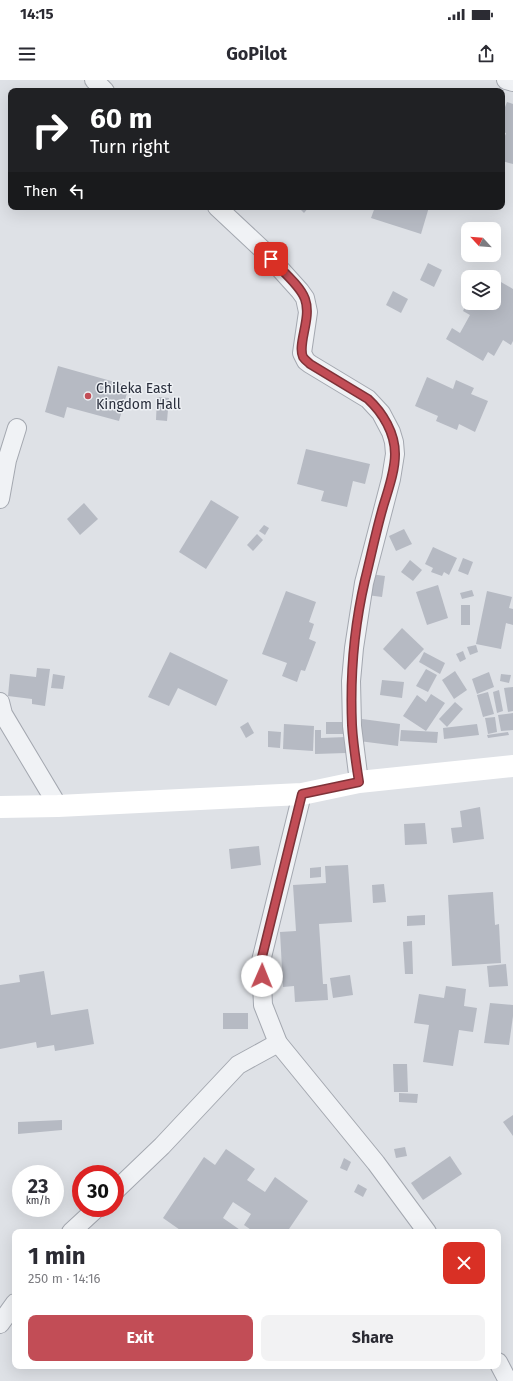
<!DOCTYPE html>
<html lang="en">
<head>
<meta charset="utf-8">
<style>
	body { margin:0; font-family:"Fira Sans",sans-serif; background:#f2f2f3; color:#2b2b33; height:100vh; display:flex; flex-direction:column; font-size:15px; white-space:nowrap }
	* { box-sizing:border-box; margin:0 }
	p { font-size:13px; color:#7c7c81 }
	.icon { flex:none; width:22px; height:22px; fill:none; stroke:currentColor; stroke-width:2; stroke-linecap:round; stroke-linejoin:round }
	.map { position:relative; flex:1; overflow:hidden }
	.sheet { position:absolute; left:12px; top:1149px; width:489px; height:140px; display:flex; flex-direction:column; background:#fff; border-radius:8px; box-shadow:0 4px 16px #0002 }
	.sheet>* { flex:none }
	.banner { position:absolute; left:8px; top:8px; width:497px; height:122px; border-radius:8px; box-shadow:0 4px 16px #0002; background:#202124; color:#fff; overflow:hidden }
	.needle { width:26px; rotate:296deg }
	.buttons { position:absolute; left:461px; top:142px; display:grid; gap:8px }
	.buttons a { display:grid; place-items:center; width:40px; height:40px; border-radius:8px; background:#fff; box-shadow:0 4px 16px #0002; font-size:20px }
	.speed { position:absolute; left:12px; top:1085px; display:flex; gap:8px; font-size:20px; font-weight:700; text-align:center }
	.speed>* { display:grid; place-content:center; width:52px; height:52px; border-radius:50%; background:#fff; box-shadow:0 4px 16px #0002; line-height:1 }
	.speed small { font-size:10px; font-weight:400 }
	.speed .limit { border:6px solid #d22; background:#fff; color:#111 }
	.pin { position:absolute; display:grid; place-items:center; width:34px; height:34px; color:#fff; margin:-17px; border-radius:8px; box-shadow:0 2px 6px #0006 }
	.me { position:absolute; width:44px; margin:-22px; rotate:1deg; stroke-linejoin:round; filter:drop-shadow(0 0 3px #0008) }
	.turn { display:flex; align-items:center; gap:14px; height:84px; padding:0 16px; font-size:18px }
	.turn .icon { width:52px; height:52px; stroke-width:2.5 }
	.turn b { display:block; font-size:28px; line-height:34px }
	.then { display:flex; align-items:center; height:38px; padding:0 16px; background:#0003; gap:8px; font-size:15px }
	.round { display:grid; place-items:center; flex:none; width:42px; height:42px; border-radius:8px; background:#f2f2f3 }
	.headline { display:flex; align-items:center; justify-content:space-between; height:68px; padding:0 16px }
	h1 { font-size:24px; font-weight:700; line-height:30px }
	.action { display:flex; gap:8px; margin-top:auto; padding:8px 16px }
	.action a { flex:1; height:46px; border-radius:8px; background:#c24d56; color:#fff; font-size:16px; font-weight:700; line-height:46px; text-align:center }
	.action a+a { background:#f2f2f3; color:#2b2b33 }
	.status { display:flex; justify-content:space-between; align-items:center; height:28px; padding:0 20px; background:#fff; direction:ltr }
	.status svg { height:11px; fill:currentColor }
	header { display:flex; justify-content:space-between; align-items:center; height:52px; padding:0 16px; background:#fff; font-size:18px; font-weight:700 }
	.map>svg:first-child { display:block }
	.building { fill:#b6bac3 }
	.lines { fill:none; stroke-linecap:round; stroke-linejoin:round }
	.minor-casing { stroke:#a4a8b0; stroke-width:20 }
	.minor { stroke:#f0f2f5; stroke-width:18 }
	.secondary { stroke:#fff; stroke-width:22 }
	.route-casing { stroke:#7e3238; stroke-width:10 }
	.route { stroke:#c24d56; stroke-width:7 }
	.poi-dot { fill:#c24d56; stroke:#edf0f4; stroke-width:1.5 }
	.labels { text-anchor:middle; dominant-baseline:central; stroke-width:3; stroke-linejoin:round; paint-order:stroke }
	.poi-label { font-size:14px; fill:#292e3c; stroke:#edf0f4; text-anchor:start }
</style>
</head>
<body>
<div class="status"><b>14:15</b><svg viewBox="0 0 49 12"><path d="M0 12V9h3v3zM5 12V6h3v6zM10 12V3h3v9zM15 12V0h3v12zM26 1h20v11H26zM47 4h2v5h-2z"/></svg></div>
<header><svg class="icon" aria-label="menu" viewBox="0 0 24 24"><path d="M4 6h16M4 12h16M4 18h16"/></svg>GoPilot<svg class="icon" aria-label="share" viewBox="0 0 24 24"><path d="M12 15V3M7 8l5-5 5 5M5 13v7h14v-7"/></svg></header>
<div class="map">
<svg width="513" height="1301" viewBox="0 0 513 1301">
	<rect width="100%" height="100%" fill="#dee1e6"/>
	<!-- building -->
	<g class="building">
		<path d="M507,22L513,24V84L502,81V64L506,53L502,52V35Z"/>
		<path d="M298,127H309L304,133Z"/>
		<path d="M375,127H429L421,154L371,138Z"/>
		<path d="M428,183L442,190L434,207L420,200Z"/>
		<path d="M494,198L513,209V261L511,265L503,260L494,276L488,272L483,281L446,259L452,248L460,253L470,235L463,231L467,223H494Z"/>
		<path d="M393,211L408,219L401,233L386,225Z"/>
		<path d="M58,286L129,306L119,341L67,327L64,338L45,332Z"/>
		<path d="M427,297L453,309L456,300L474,308L471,314L488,321L475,352L459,344L457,350L436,341L438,336L415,326Z"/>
		<path d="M157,317L169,318L167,341L156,340Z"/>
		<path d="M306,369L370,384L365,404L353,401L347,427L321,421L324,411L297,404Z"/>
		<path d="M211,420L239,437L206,489L179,472Z"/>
		<path d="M84,423L98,439L80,455L67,439Z"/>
		<path d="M264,445L269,448L265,455L259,451Z"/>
		<path d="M404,449L412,464L396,471L389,456Z"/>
		<path d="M257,454L263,460L253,471L247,465Z"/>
		<path d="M433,467L457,478L449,495L444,492L442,496L431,492L433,488L425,484Z"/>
		<path d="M463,478L473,482L468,495L458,491Z"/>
		<path d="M410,480L422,490L413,501L401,492Z"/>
		<path d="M370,494L385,496L382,517L367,515Z"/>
		<path d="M438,505L448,538L427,545L416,512Z"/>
		<path d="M472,510L474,516L462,519L460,513Z"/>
		<path d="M286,511L316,522L309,542L314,544L309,559L316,562L305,591L301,590L297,602L282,596L287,583L262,574Z"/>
		<path d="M487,511L512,517L509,528L513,529V545L506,543L501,569L476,564Z"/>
		<rect x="461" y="525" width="9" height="20"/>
		<path d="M402,548L424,569L405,590L383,569Z"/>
		<path d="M476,565L478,572L470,575L467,567Z"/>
		<path d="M463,571L466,579L460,582L456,574Z"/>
		<path d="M170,572L228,600L216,626L178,608L169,626L148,617Z"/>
		<path d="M424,572L445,583L440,594L419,582Z"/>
		<path d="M37,588L50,589L45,626L32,624V619L8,616L10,594L36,597Z"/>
		<path d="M426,589L437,595L428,612L416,606Z"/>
		<path d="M455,591L467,610L454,619L442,600Z"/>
		<path d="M489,592L494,607L477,614L472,599Z"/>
		<path d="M53,594L65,596L63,609L51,608Z"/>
		<path d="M501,594L511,595L509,603L500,601Z"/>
		<path d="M382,600L404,602L402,618L380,615Z"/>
		<path d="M513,607V631L508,632L504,608Z"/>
		<path d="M499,610L503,631L497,633L493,612Z"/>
		<path d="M488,612L494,634L483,637L477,615Z"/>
		<path d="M431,614L445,623L426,651L403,636L417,615L426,622Z"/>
		<path d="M455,622L463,629L447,647L439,639Z"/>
		<path d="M513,633V650L501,651L498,635Z"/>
		<path d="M495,637L497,652L488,654L485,638Z"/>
		<path d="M362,639L400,644L398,666L359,661Z"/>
		<path d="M248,642L254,653L246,658L240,647Z"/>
		<rect x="326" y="642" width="19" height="12"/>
		<path d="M284,644L314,646L313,671L283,669Z"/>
		<path d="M477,644L479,655L444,659L443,648Z"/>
		<path d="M315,650H321V658L346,657V673L315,674Z"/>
		<path d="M401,650L438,652L437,663L400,661Z"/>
		<path d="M268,651L281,652L280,668L268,667Z"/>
		<path d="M508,652L509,655L488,658L487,655Z"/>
		<path d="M480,727L484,759L453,763L451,748L462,747L460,731Z"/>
		<path d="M425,743L427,764L405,765L404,744Z"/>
		<path d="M259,766L261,785L231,789L229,769Z"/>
		<path d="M348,785L352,842L319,844L323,904H327L328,920L295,922L294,906L283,907L280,852L296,851L293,805L326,803L325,786Z"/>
		<path d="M321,787V797L310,798V788Z"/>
		<path d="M384,804L386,822L373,823L372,805Z"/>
		<path d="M493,812L495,845L499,844L501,883L452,886L448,815Z"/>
		<path d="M425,835V845L407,846V836Z"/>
		<path d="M412,861L413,894H405L403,862Z"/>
		<path d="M506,884L508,906L489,907L487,886Z"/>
		<path d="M44,891L51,935L88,929L94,964L55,971L54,965L37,968L36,962L0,969V905L20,902L19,895Z"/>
		<path d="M350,895L353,915L333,918L330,898Z"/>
		<path d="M446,906L466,909L464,926L477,928L473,952L459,950L453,986L423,982L429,945L414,943L419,914L444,918Z"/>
		<path d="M490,923L513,925V936L509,965L484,963Z"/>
		<rect x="223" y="933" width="25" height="16"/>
		<path d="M393,984H407L408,1012H394Z"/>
		<path d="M399,1013L418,1014L417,1023L399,1022Z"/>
		<path d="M513,1035V1056L503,1042Z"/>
		<path d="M62,1040V1050L18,1054V1042Z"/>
		<path d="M405,1067L407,1076L396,1078L394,1069Z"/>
		<path d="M226,1069L255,1089L247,1100L265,1112L275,1097L308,1121L287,1152H254L244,1145L251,1134L233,1122L223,1138L243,1152H201L199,1151V1152H183L163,1138L204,1077L215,1085Z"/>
		<path d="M450,1076L462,1094L423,1120L411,1103Z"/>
		<path d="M344,1078L351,1082L347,1091L340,1088Z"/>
		<path d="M358,1104L367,1109L363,1117L354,1112Z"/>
	</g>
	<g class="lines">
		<defs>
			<g id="minor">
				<path d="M94,0L105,11"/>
				<path d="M506,0L513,2"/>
				<path d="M217,127L263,170L300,211L305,218L308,232L302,273L306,281L310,284L368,319L381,333L391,352L394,362L395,374L391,399L364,503L354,568L351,601L352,646L359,702"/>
				<path d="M0,419L7,380L17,348"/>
				<path d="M0,622L3,634L58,726"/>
				<path d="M302,714L261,881L263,925L278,963L376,1083L427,1152"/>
				<path d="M115,1111L162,1066L238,985L278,963"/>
				<path d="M71,1152L97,1128"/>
				<path d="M0,1244L15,1223"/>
				<path d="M498,1282L508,1301"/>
			</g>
		</defs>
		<!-- minor casing -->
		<use href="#minor" class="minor-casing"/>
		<!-- minor -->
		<use href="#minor" class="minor"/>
		<!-- secondary -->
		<path class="secondary" d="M0,727L58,726L302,714L359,702L513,686"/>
	</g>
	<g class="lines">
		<defs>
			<path id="route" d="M262,896L261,881L302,714L359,702C356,683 353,664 352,645C350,597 354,547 365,500C371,476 376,451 383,427C388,410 395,392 395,374C395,353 383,333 368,319L310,284C308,282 305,280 303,277C297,264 312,238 305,219C300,205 281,190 271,179"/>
		</defs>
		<!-- route casing -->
		<use href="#route" class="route-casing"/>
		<!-- route -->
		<use href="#route" class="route"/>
	</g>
	<!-- markers -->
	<circle class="poi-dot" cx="88" cy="316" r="4"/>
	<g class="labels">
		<!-- poi labels -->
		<g class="poi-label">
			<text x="96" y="308">Chileka East<tspan x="96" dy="16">Kingdom Hall</tspan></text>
		</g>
	</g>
</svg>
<div class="buttons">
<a><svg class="needle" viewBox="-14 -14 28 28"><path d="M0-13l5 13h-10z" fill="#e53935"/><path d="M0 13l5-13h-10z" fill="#7c7c81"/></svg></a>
<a><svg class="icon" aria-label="layers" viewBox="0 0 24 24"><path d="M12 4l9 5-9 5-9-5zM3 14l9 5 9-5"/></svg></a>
</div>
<div class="speed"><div>23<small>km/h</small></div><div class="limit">30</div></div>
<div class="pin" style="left:271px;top:179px;background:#d93025"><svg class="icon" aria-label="arrive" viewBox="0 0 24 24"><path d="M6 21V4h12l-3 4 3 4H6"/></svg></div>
<svg class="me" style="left:262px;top:896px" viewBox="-20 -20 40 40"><circle r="19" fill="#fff"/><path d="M0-13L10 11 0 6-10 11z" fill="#c24d56"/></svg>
<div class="banner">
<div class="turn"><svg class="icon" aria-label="right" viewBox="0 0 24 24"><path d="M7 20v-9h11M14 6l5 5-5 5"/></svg><div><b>60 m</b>Turn right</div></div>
<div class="then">Then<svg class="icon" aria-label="left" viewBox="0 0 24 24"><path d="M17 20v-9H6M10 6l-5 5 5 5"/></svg></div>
</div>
<section class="sheet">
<div class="headline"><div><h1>1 min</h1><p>250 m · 14:16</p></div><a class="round" style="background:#d93025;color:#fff"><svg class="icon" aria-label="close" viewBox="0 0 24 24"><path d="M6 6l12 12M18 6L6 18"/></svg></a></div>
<div class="action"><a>Exit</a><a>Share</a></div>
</section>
</div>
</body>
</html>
